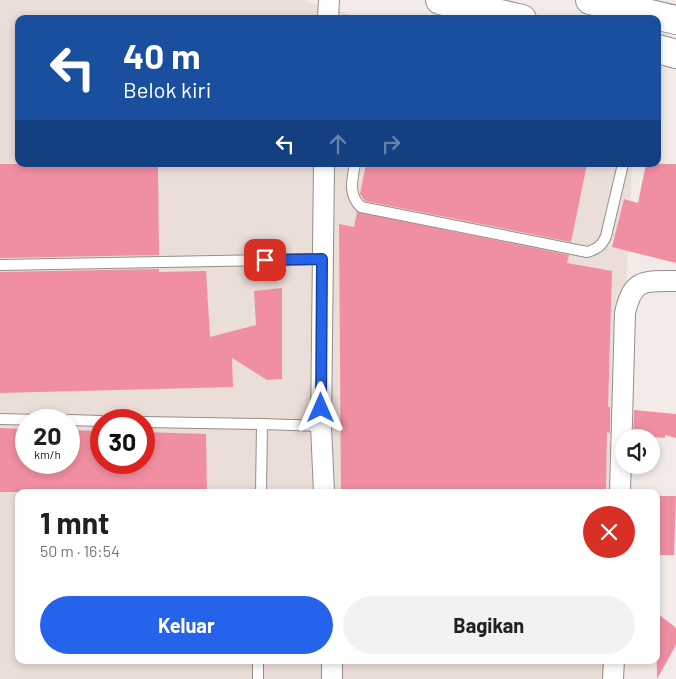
<!DOCTYPE html>
<html lang="id">
<head>
<meta charset="utf-8">
<style>
	body { margin:0; font-family:Barlow,sans-serif; background:#f2f2f2; color:#202124; height:100vh; display:flex; flex-direction:column; font-size:19px; white-space:nowrap }
	* { box-sizing:border-box; margin:0 }
	p { font-size:16px; color:#757577 }
	.icon { flex:none; width:28px; height:28px; fill:none; stroke:currentColor; stroke-width:2; stroke-linecap:round; stroke-linejoin:round }
	.map { position:relative; flex:1; overflow:hidden }
	.panel { position:absolute; left:15px; top:489px; width:645px; height:175px; display:flex; flex-direction:column; background:#fff; border-radius:10px; box-shadow:0 2px 8px #0003 }
	.panel>* { flex:none }
	.banner { position:absolute; left:15px; top:15px; width:646px; height:152px; border-radius:10px; box-shadow:0 2px 8px #0003; background:#1a4fa0; color:#fff; overflow:hidden }
	.controls { position:absolute; left:615px; top:429px; display:grid; gap:10px }
	.controls a { display:grid; place-items:center; width:45px; height:45px; border-radius:50%; background:#fff; box-shadow:0 2px 8px #0003; font-size:25px }
	.speed { position:absolute; left:15px; top:409px; display:flex; gap:10px; font-size:25px; font-weight:700; text-align:center }
	.speed>* { display:grid; place-content:center; width:65px; height:65px; border-radius:50%; background:#fff; box-shadow:0 2px 8px #0003; line-height:1 }
	.speed small { font-size:12px; font-weight:400 }
	.speed .limit { border:8px solid #d22; background:#fff; color:#111 }
	.pin { position:absolute; display:grid; place-items:center; width:42px; height:42px; color:#fff; margin:-21px; border-radius:10px; box-shadow:0 2px 8px #0006 }
	.me { position:absolute; width:55px; margin:-28px; rotate:0deg; stroke-linejoin:round; filter:drop-shadow(0 0 4px #0008) }
	.turn { display:flex; align-items:center; gap:18px; height:105px; padding:0 25px; font-size:22px }
	.turn .icon { width:65px; height:65px; stroke-width:2.5 }
	.turn b { display:block; font-size:35px; line-height:42px }
	.lanes { display:flex; align-items:center; height:48px; padding:0 25px; background:#0003; justify-content:center; gap:25px; direction:ltr }
	.lanes .off { opacity:.35 }
	.round { display:grid; place-items:center; flex:none; width:52px; height:52px; border-radius:26px; background:#f2f2f2 }
	.head { display:flex; align-items:center; justify-content:space-between; height:85px; padding:0 25px }
	h1 { font-size:30px; font-weight:700; line-height:38px }
	.button { display:flex; gap:10px; margin-top:auto; padding:10px 25px }
	.button a { flex:1; height:58px; border-radius:30px; background:#2563eb; color:#fff; font-size:20px; font-weight:700; line-height:58px; text-align:center }
	.button a+a { background:#f2f2f2; color:#202124 }
	.map>svg:first-child { display:block }
	.built { fill:#ebddd8; fill-rule:evenodd }
	.building { fill:#f08fa1 }
	.lines { fill:none; stroke-linecap:round; stroke-linejoin:round }
	.lane-casing { stroke:#948e8c; stroke-width:12 }
	.street-casing { stroke:#948e8c; stroke-width:22 }
	.highway-casing { stroke:#948e8c; stroke-width:30 }
	.lane { stroke:#fff; stroke-width:10 }
	.street { stroke:#fff; stroke-width:20 }
	.highway { stroke:#fff; stroke-width:28 }
	.route-casing { stroke:#184099; stroke-width:12 }
	.route { stroke:#2563eb; stroke-width:9 }
</style>
</head>
<body>
<div class="map">
<svg width="676" height="679" viewBox="0 0 676 679">
	<rect width="100%" height="100%" fill="#f2ebe8"/>
	<!-- built -->
	<path class="built" d="M0,0H301L366,19H19V164H632L625,313L619,492H19V660H614V679H0ZM26,420H69V462H26ZM101,420H144V462H101Z"/>
	<!-- building -->
	<g class="building">
		<path d="M0,164H158L159,255L0,258Z"/>
		<path d="M366,164H587L571,242L365,201L360,194Z"/>
		<path d="M646,164H676V263L612,247L624,199L638,203Z"/>
		<path d="M357,212L569,255L567,263L612,271L608,407H610V433L607,432L606,492H341L339,224L354,227Z"/>
		<path d="M159,269V272L206,271L210,337L256,325L254,291L282,288V379L267,380L232,358L233,387L0,393V272Z"/>
		<path d="M634,410L676,414V438L665,435V438L633,435Z"/>
		<path d="M0,428L26,429V462H69V430L101,431V462H144V432L206,434L207,492H0Z"/>
		<path d="M656,496H676L674,555H656Z"/>
		<path d="M656,612L676,628V645L657,679Z"/>
	</g>
	<g class="lines">
		<defs>
			<g id="lane">
				<path d="M355,164C352,180 348,195 361,207L587,252C597,249 602,246 606,236L623,164"/>
				<path d="M0,265L322,259"/>
				<path d="M0,419L41,420"/>
				<path d="M69,420L101,421"/>
				<path d="M144,422L262,424"/>
				<path d="M261,492L262,424L321,426"/>
				<path d="M258,679V660"/>
			</g>
			<g id="street">
				<path d="M328,19L329,0"/>
				<path d="M324,492L321,426L324,164"/>
				<path d="M620,492L625,313C633,278 644,281 676,281"/>
				<path d="M332,660V679"/>
				<path d="M613,679L614,660"/>
			</g>
			<g id="highway">
				<path d="M440,0L522,19"/>
				<path d="M590,0L676,20"/>
				<path d="M658,49L676,54"/>
			</g>
		</defs>
		<!-- lane casing -->
		<use href="#lane" class="lane-casing"/>
		<!-- street casing -->
		<use href="#street" class="street-casing"/>
		<!-- highway casing -->
		<use href="#highway" class="highway-casing"/>
		<!-- lane -->
		<use href="#lane" class="lane"/>
		<!-- street -->
		<use href="#street" class="street"/>
		<!-- highway -->
		<use href="#highway" class="highway"/>
	</g>
	<g class="lines">
		<defs>
			<path id="route" d="M265,260L322,259L321,408"/>
		</defs>
		<!-- route casing -->
		<use href="#route" class="route-casing"/>
		<!-- route -->
		<use href="#route" class="route"/>
	</g>
</svg>
<div class="controls">
<a><svg class="icon" aria-label="sound" viewBox="0 0 24 24"><path d="M4 9h4l5-4v14l-5-4H4zM17 9q2 3 0 6"/></svg></a>
</div>
<div class="speed"><div>20<small>km/h</small></div><div class="limit">30</div></div>
<div class="pin" style="left:265px;top:260px;background:#d93025"><svg class="icon" aria-label="arrive" viewBox="0 0 24 24"><path d="M6 21V4h12l-3 4 3 4H6"/></svg></div>
<svg class="me" style="left:321px;top:408px" viewBox="-20 -20 40 40"><path d="M0-17L14 15 0 8-14 15z" fill="#2563eb" stroke="#fff" stroke-width="4"/></svg>
<div class="banner">
<div class="turn"><svg class="icon" aria-label="left" viewBox="0 0 24 24"><path d="M17 20v-9H6M10 6l-5 5 5 5"/></svg><div><b>40 m</b>Belok kiri</div></div>
<div class="lanes"><svg class="icon" aria-label="left" viewBox="0 0 24 24"><path d="M17 20v-9H6M10 6l-5 5 5 5"/></svg><svg class="icon off" aria-label="ahead" viewBox="0 0 24 24"><path d="M12 20V5M6 11l6-6 6 6"/></svg><svg class="icon off" aria-label="right" viewBox="0 0 24 24"><path d="M7 20v-9h11M14 6l5 5-5 5"/></svg></div>
</div>
<section class="panel">
<div class="head"><div><h1>1 mnt</h1><p>50 m · 16:54</p></div><a class="round" style="background:#d93025;color:#fff"><svg class="icon" aria-label="close" viewBox="0 0 24 24"><path d="M6 6l12 12M18 6L6 18"/></svg></a></div>
<div class="button"><a>Keluar</a><a>Bagikan</a></div>
</section>
</div>
</body>
</html>
